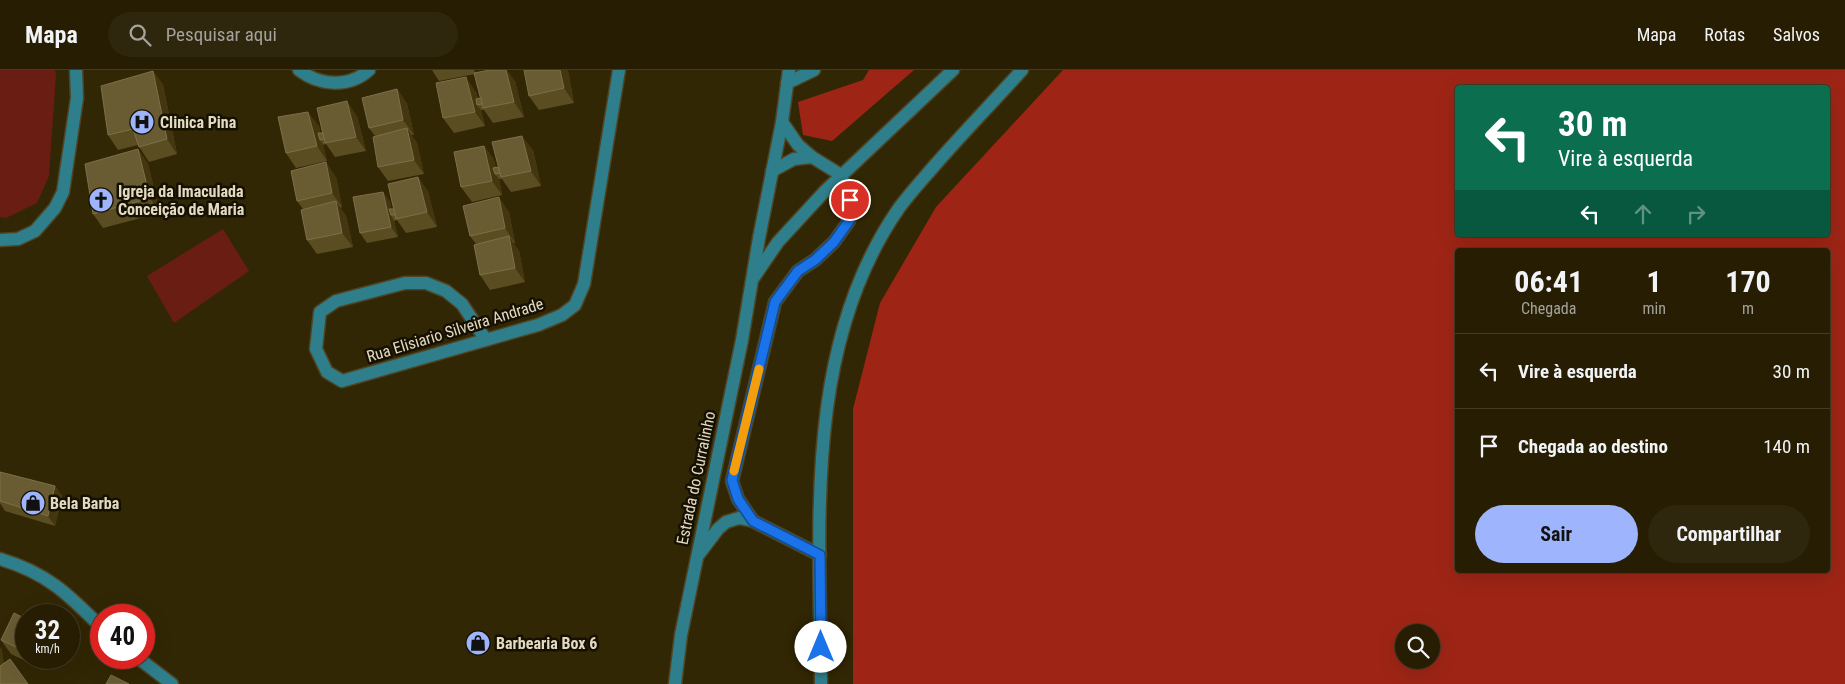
<!DOCTYPE html>
<html lang="pt">
<head>
<meta charset="utf-8">
<style>
	body { margin:0; font-family:"Roboto Condensed",sans-serif; background:#2e260d; color:#f1f3f6; height:100vh; display:flex; flex-direction:column; font-size:19px; white-space:nowrap }
	* { box-sizing:border-box; margin:0 }
	p { font-size:16px; color:#a4a29a }
	.icon { flex:none; width:28px; height:28px; fill:none; stroke:currentColor; stroke-width:2; stroke-linecap:round; stroke-linejoin:round }
	.map { position:relative; flex:1; overflow:hidden }
	.side { position:absolute; left:1455px; top:178px; width:375px; height:325px; display:flex; flex-direction:column; background:#261d03; border-radius:5px; box-shadow:0 5px 20px #0002,0 0 0 1px #423b25 }
	.side>* { flex:none }
	.top-card { position:absolute; left:1455px; top:15px; width:375px; height:152px; border-radius:5px; box-shadow:0 5px 20px #0002,0 0 0 1px #423b25; background:#0b6e4f; color:#fff; overflow:hidden }
	.fabs { position:absolute; left:1395px; top:554px; display:grid; gap:10px }
	.fabs a { display:grid; place-items:center; width:45px; height:45px; border-radius:50%; background:#261d03; box-shadow:0 5px 20px #0002,0 0 0 1px #423b25; font-size:25px }
	.speed { position:absolute; left:15px; top:534px; display:flex; gap:10px; font-size:25px; font-weight:700; text-align:center }
	.speed>* { display:grid; place-content:center; width:65px; height:65px; border-radius:50%; background:#261d03; box-shadow:0 5px 20px #0002,0 0 0 1px #423b25; line-height:1 }
	.speed small { font-size:12px; font-weight:400 }
	.speed .limit { border:8px solid #d22; background:#fff; color:#111 }
	.pin { position:absolute; display:grid; place-items:center; width:42px; height:42px; color:#fff; margin:-21px; border:2px solid #fff; border-radius:50%; box-shadow:0 1px 5px #0007 }
	.me { position:absolute; width:55px; margin:-28px; rotate:0deg; stroke-linejoin:round; filter:drop-shadow(0 0 4px #0008) }
	.turn { display:flex; align-items:center; gap:18px; height:105px; padding:0 20px; font-size:22px }
	.turn .icon { width:65px; height:65px; stroke-width:2.5 }
	.turn b { display:block; font-size:35px; line-height:42px }
	.lanes { display:flex; align-items:center; height:48px; padding:0 20px; background:#0003; justify-content:center; gap:25px; direction:ltr }
	.lanes .off { opacity:.35 }
	.eta { display:flex; justify-content:space-evenly; align-items:center; height:85px; text-align:center }
	.eta b { font-size:30px; font-weight:700; line-height:35px }
	.action { display:flex; gap:10px; margin-top:auto; padding:10px 20px }
	.action a { flex:1; height:58px; border-radius:30px; background:#9eb4fd; color:#111; font-size:20px; font-weight:700; line-height:58px; text-align:center }
	.action a+a { background:#2e260d; color:#f1f3f6 }
	ul { padding:0; list-style:none }
	li { display:flex; align-items:center; gap:15px; height:75px; padding:0 20px; border-top:1px solid #423b25 }
	li div { flex:1 }
	li b { display:block; font-size:19px }
	li em { font-style:normal }
	header { display:flex; align-items:center; gap:30px; box-sizing:border-box; height:70px; padding:0 25px; background:#261d03; border-bottom:1px solid #423b25 }
	header strong { font-size:24px }
	nav { display:flex; gap:28px; margin-inline-start:auto; font-size:18px }
	.search { width:350px; height:45px; background:#2e260d; display:flex; align-items:center; gap:12px; box-sizing:border-box; padding:0 18px; border-radius:28px; color:#a4a29a; font-size:19px }
	.map>svg:first-child { display:block }
	.green { fill:#6a1d13 }
	.forest { fill:#9e2516; fill-rule:evenodd }
	.lines { fill:none; stroke-linecap:round; stroke-linejoin:round }
	.minor-casing { stroke:#4e4422; stroke-width:15 }
	.minor { stroke:#2e7e8c; stroke-width:12 }
	.wall { fill:#5a4d22 }
	.shaded-wall { fill:#44370f }
	.building { fill:#695c33; stroke:#7c704a }
	.route-casing { stroke:#114b97; stroke-width:12 }
	.route { stroke:#1a73e8; stroke-width:9 }
	.slow { stroke:#f59e0b; stroke-width:9 }
	.labels { text-anchor:middle; dominant-baseline:central; stroke-width:5; stroke-linejoin:round; paint-order:stroke }
	.poi-label { font-size:16px; font-weight:bold; fill:#e2dac2; stroke:#161001; text-anchor:start }
	.street-label { font-size:16px; fill:#e2dac2; stroke:#161001 }
</style>
</head>
<body>
<header>
<strong>Mapa</strong>
<div class="search"><svg class="icon" aria-label="search" viewBox="0 0 24 24"><circle cx="10" cy="10" r="6"/><path d="M15 15l6 6"/></svg>Pesquisar aqui</div>
<nav><a>Mapa</a><a>Rotas</a><a>Salvos</a></nav>
</header>
<div class="map">
<svg width="1845" height="614" viewBox="0 0 1845 614">
	<rect width="100%" height="100%" fill="#322704"/>
	<!-- green -->
	<g class="green">
		<path d="M0,0H55L56,4L49,106L37,133L6,148L0,147Z"/>
		<path d="M223,159L249,201L174,253L147,206Z"/>
	</g>
	<!-- forest -->
	<g class="forest">
		<path d="M869,0H914L832,71L803,65L798,32L863,10Z"/>
		<path d="M1063,0H1845V614H853V339L880,233L936,137ZM1458,18H1828V165H1458ZM1458,180H1828V500H1458ZM1404,562H1431V590H1404Z"/>
	</g>
	<g class="lines">
		<defs>
			<g id="minor">
				<path d="M299,0C320,16 349,18 369,0"/>
				<path d="M787,13L814,0"/>
				<path d="M772,101L794,89L812,87"/>
				<path d="M0,170L18,169L35,161L55,138L63,122L77,28L76,0"/>
				<path d="M754,207L778,172L825,121L953,0"/>
				<path d="M486,270L462,234L446,221L426,213H405L336,231L320,242L316,279L327,302L342,311L538,255L562,245L575,235L584,214L619,0"/>
				<path d="M753,451L738,429L732,411L775,232L798,201L815,190L834,172L849,151L850,130L841,105L812,87L798,75L782,52"/>
				<path d="M699,484L718,459L726,452L739,448L753,451L820,485"/>
				<path d="M0,489C47,503 68,524 101,557"/>
				<path d="M138,588L172,614"/>
				<path d="M675,614L681,565L742,270L759,168L782,52L789,0"/>
				<path d="M821,614C820,455 803,276 899,138C910,123 923,109 935,95C963,63 993,32 1022,0"/>
			</g>
		</defs>
		<!-- minor casing -->
		<use href="#minor" class="minor-casing"/>
		<!-- minor -->
		<use href="#minor" class="minor"/>
	</g>
	<!-- wall -->
	<g class="wall">
		<path d="M432,0H474L475,3L515,11L524,47L493,53L484,40H481L485,56L454,63L443,48L476,22L478,29L481,28L475,4L439,11Z"/>
		<path d="M153,1L163,15L177,84L149,92L138,75L118,80L108,65Z"/>
		<path d="M568,1L574,33L539,40L529,26Z"/>
		<path d="M397,19L407,34L414,65H411L417,73L424,104L388,111L378,97L375,66L369,58Z"/>
		<path d="M357,46L366,81L335,87L326,74L323,75L327,91L296,98L286,83L319,56L320,63H323Z"/>
		<path d="M484,76L494,90L496,98L498,97L533,80L541,116L511,122L502,109H499L502,125L472,132L461,117Z"/>
		<path d="M138,79L148,94L160,143L103,158L93,144Z"/>
		<path d="M336,107L342,137L340,138L346,146L353,177L317,184L307,170L303,139L297,131Z"/>
		<path d="M418,107L428,122L437,157L406,163L397,150L394,151L398,167L367,173L360,163L383,122L390,132L391,139H394Z"/>
		<path d="M509,142L515,173H513L519,181L525,212L490,220L480,205L476,174L470,166Z"/>
		<path d="M0,402L55,416L62,426L55,456L5,441L0,433Z"/>
		<path d="M26,549V588H38L34,595L11,584L1,570Z"/>
	</g>
	<!-- shaded-wall -->
	<g class="shaded-wall">
		<path d="M506,0H507L515,11L524,47L514,32Z"/>
		<path d="M560,0H567L568,1L574,33L564,18Z"/>
		<path d="M153,1L163,15L177,84L167,69Z"/>
		<path d="M466,7L476,22L480,35H477L481,40L485,56L475,42Z"/>
		<path d="M397,19L407,34L414,65L403,50Z"/>
		<path d="M347,31L357,46L366,81L356,67Z"/>
		<path d="M308,42L319,56L322,69L320,70L323,75L327,91L317,76Z"/>
		<path d="M407,58L417,73L424,104L414,90Z"/>
		<path d="M522,66L533,80L541,116L531,101Z"/>
		<path d="M484,76L494,90L497,104H495L499,109L502,125L492,111Z"/>
		<path d="M138,79L148,94L160,143L150,128Z"/>
		<path d="M326,92L336,107L342,137L332,123Z"/>
		<path d="M418,107L428,122L437,157L427,142Z"/>
		<path d="M383,122L390,132L393,145H391L394,151L398,167L391,157Z"/>
		<path d="M499,127L509,142L515,173L505,158Z"/>
		<path d="M336,131L346,146L353,177L342,163Z"/>
		<path d="M509,166L519,181L525,212L515,198Z"/>
		<path d="M55,416L62,426L55,456L48,446Z"/>
		<path d="M0,577L2,579L5,601L0,594Z"/>
		<path d="M29,588H38L34,595Z"/>
	</g>
	<!-- building -->
	<g class="building">
		<path d="M490,0H506L514,32L483,38L474,3Z"/>
		<path d="M524,0H560L564,18L529,26Z"/>
		<path d="M153,1L167,69L139,77L133,59L108,65L101,16Z"/>
		<path d="M466,7L475,42L443,48L436,13Z"/>
		<path d="M397,19L403,50L369,58L362,28Z"/>
		<path d="M481,28L482,34L477,35L476,29Z"/>
		<path d="M347,31L356,67L325,73L317,38Z"/>
		<path d="M308,42L317,76L286,83L278,47Z"/>
		<path d="M407,58L414,90L378,97L373,67Z"/>
		<path d="M318,63H323L324,69L320,70Z"/>
		<path d="M522,66L531,101L501,107L492,72Z"/>
		<path d="M484,76L492,111L461,117L454,82Z"/>
		<path d="M138,79L150,128L93,144L85,94Z"/>
		<path d="M326,92L332,123L297,131L291,101Z"/>
		<path d="M498,97L500,103L495,104L493,98Z"/>
		<path d="M418,107L427,142L396,149L388,114Z"/>
		<path d="M383,122L391,157L360,163L353,127Z"/>
		<path d="M499,127L505,158L470,166L463,136Z"/>
		<path d="M336,131L342,163L307,170L301,140Z"/>
		<path d="M389,139H394L395,145H391Z"/>
		<path d="M509,166L515,198L480,205L474,175Z"/>
		<path d="M0,402L55,416L48,446L0,431Z"/>
		<path d="M14,543L26,549V577L24,581L1,570Z"/>
		<path d="M10,589L28,614H0V596Z"/>
		<path d="M111,605L129,614H106Z"/>
	</g>
	<g class="lines">
		<defs>
			<path id="route" d="M821,577L820,485L753,451L738,429L732,410L775,232L798,201L815,190L834,172L849,151L850,130"/>
		</defs>
		<!-- route casing -->
		<use href="#route" class="route-casing"/>
		<!-- route -->
		<use href="#route" class="route"/>
		<!-- slow -->
		<path class="slow" d="M734,401L759,299"/>
	</g>
	<!-- icons -->
	<defs>
		<symbol id="hospital-disc" viewBox="-11 -11 22 22"><circle r="9.5" fill="#9eb4fd" stroke="#161001"/><path d="M-5-5h3v3.5h4V-5h3V5h-3V1.5h-4V5h-3Z" fill="#111"/></symbol>
		<symbol id="church-disc" viewBox="-11 -11 22 22"><circle r="9.5" fill="#9eb4fd" stroke="#161001"/><path d="M-1.2-6h2.4v3.5h3.3v2.4h-3.3V6h-2.4V-.1h-3.3v-2.4h3.3Z" fill="#111"/></symbol>
		<symbol id="shop-disc" viewBox="-11 -11 22 22"><circle r="9.5" fill="#9eb4fd" stroke="#161001"/><path d="M-5-2.5h2.3a2.7 3.5 0 0 1 5.4 0H5L5.5 6h-11ZM-1.5-2.5h3a1.5 2.3 0 0 0-3 0Z" fill="#111"/></symbol>
	</defs>
	<g fill-rule="evenodd">
		<use href="#hospital-disc" x="128" y="38" width="28" height="28"/>
		<use href="#church-disc" x="87" y="116" width="28" height="28"/>
		<use href="#shop-disc" x="19" y="419" width="28" height="28"/>
		<use href="#shop-disc" x="464" y="559" width="28" height="28"/>
	</g>
	<g class="labels">
		<!-- poi labels -->
		<g class="poi-label">
			<text x="160" y="52">Clinica Pina</text>
			<text x="118" y="121">Igreja da Imaculada<tspan x="118" dy="18">Conceição de Maria</tspan></text>
			<text x="50" y="433">Bela Barba</text>
			<text x="496" y="573">Barbearia Box 6</text>
		</g>
		<!-- street labels -->
		<g class="street-label">
			<text transform="translate(455 260) rotate(-17)">Rua Elisiario Silveira Andrade</text>
			<text transform="translate(696 408) rotate(-78)">Estrada do Curralinho</text>
		</g>
	</g>
</svg>
<div class="fabs">
<a><svg class="icon" aria-label="search" viewBox="0 0 24 24"><circle cx="10" cy="10" r="6"/><path d="M15 15l6 6"/></svg></a>
</div>
<div class="speed"><div>32<small>km/h</small></div><div class="limit">40</div></div>
<div class="pin" style="left:850px;top:130px;background:#d93025"><svg class="icon" aria-label="arrive" viewBox="0 0 24 24"><path d="M6 21V4h12l-3 4 3 4H6"/></svg></div>
<svg class="me" style="left:821px;top:577px" viewBox="-20 -20 40 40"><circle r="19" fill="#fff"/><path d="M0-13L10 11 0 6-10 11z" fill="#1a73e8"/></svg>
<div class="top-card">
<div class="turn"><svg class="icon" aria-label="left" viewBox="0 0 24 24"><path d="M17 20v-9H6M10 6l-5 5 5 5"/></svg><div><b>30 m</b>Vire à esquerda</div></div>
<div class="lanes"><svg class="icon" aria-label="left" viewBox="0 0 24 24"><path d="M17 20v-9H6M10 6l-5 5 5 5"/></svg><svg class="icon off" aria-label="ahead" viewBox="0 0 24 24"><path d="M12 20V5M6 11l6-6 6 6"/></svg><svg class="icon off" aria-label="right" viewBox="0 0 24 24"><path d="M7 20v-9h11M14 6l5 5-5 5"/></svg></div>
</div>
<section class="side">
<div class="eta">
<div><b>06:41</b><p>Chegada</p></div>
<div><b>1</b><p>min</p></div>
<div><b>170</b><p>m</p></div>
</div>
<ul>
<li><svg class="icon" aria-label="left" viewBox="0 0 24 24"><path d="M17 20v-9H6M10 6l-5 5 5 5"/></svg><div><b>Vire à esquerda</b></div><em>30 m</em></li>
<li><svg class="icon" aria-label="arrive" viewBox="0 0 24 24"><path d="M6 21V4h12l-3 4 3 4H6"/></svg><div><b>Chegada ao destino</b></div><em>140 m</em></li>
</ul>
<div class="action"><a>Sair</a><a>Compartilhar</a></div>
</section>
</div>
</body>
</html>
